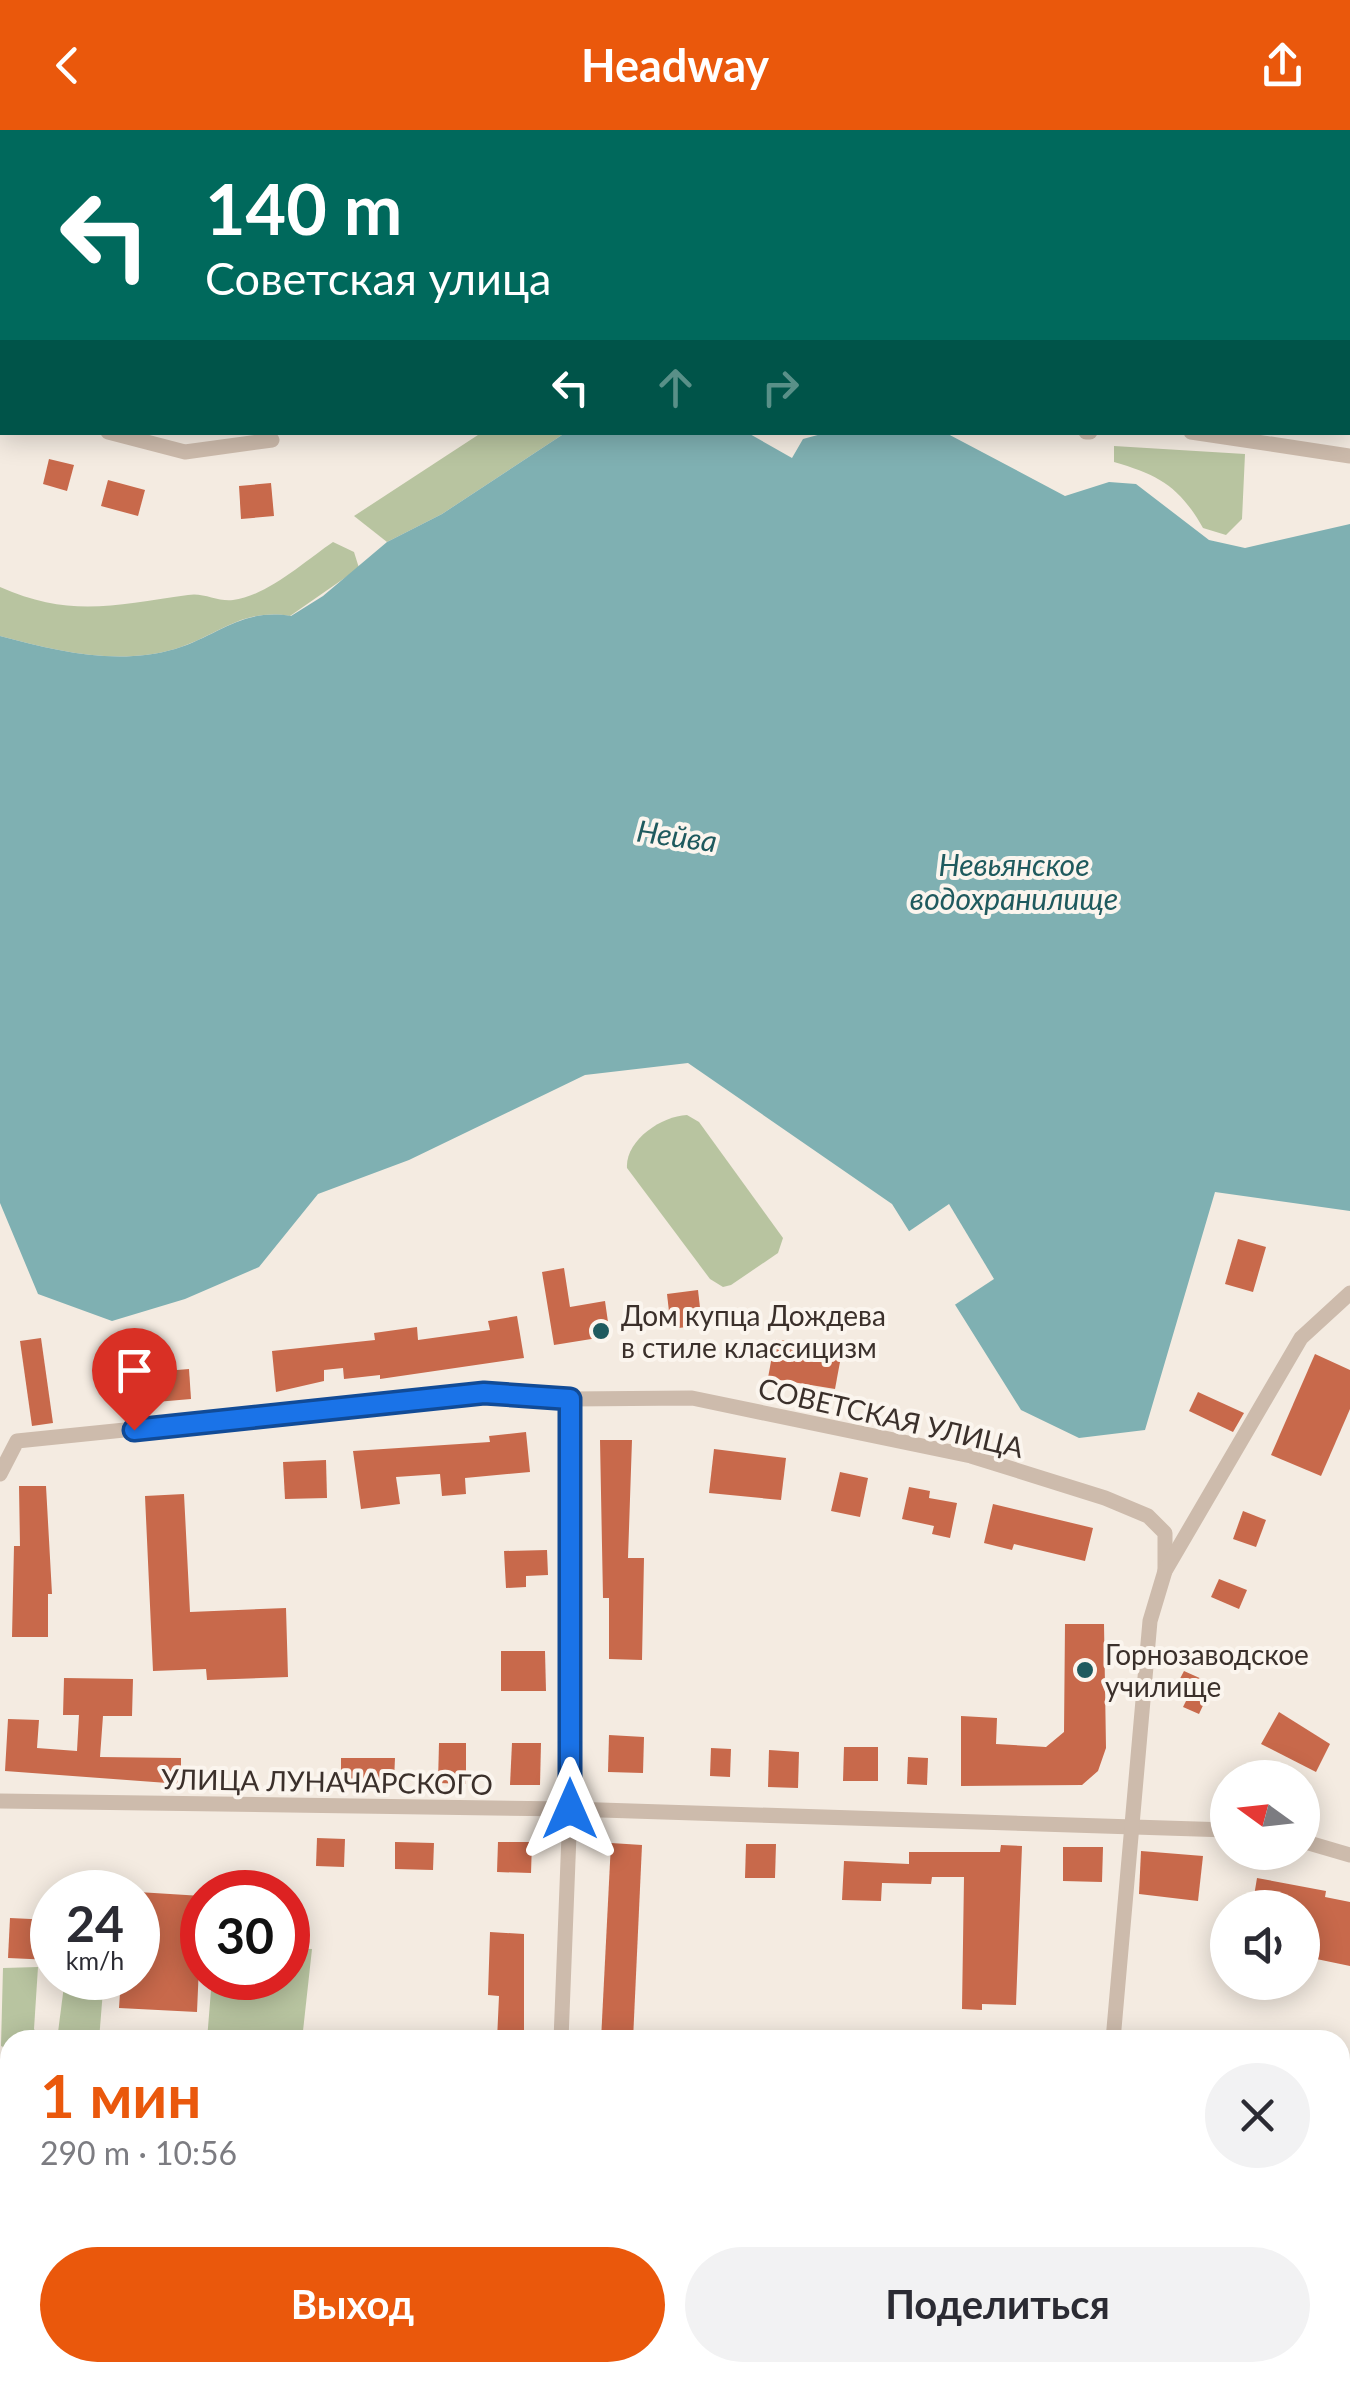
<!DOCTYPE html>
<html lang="ru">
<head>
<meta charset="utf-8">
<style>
	body { margin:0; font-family:Lato,sans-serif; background:#f2f2f3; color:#2b2b33; height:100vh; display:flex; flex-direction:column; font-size:38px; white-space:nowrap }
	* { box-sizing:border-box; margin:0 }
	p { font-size:32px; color:#7c7c81 }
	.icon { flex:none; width:55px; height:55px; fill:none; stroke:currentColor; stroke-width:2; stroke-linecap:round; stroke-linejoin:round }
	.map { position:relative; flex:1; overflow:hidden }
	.sheet { position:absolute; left:0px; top:1900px; width:1350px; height:352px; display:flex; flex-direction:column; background:#fff; border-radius:30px 30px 0 0; box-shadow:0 5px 25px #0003 }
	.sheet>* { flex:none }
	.banner { position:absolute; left:0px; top:0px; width:1350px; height:305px; box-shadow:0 5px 25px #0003; background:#00695c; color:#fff; overflow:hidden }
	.needle { width:65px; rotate:285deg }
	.controls { position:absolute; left:1210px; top:1630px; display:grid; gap:20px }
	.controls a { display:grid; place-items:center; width:110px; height:110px; border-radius:50%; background:#fff; box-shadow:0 5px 25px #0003; font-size:50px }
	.speed { position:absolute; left:30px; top:1740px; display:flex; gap:20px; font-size:50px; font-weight:700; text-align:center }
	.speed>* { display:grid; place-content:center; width:130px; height:130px; border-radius:50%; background:#fff; box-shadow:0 5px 25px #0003; line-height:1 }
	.speed small { font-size:25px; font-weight:400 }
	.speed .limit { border:15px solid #d22; background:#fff; color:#111 }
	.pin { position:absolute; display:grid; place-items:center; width:85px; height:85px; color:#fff; margin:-102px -42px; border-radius:50% 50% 50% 0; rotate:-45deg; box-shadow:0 0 10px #0007 }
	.pin .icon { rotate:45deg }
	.me { position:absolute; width:110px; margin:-55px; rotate:0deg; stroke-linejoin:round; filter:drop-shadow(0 0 8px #0008) }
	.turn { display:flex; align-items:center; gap:35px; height:210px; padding:0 40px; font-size:45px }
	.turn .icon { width:130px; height:130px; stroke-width:2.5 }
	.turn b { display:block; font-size:70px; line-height:85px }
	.lanes { display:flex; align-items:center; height:95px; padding:0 40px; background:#0003; justify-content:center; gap:50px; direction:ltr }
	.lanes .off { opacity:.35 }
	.round { display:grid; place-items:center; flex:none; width:105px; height:105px; border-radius:52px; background:#f2f2f3 }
	.summary { display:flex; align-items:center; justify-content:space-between; height:170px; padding:0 40px }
	h1 { font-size:60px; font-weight:700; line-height:75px; color:#ea580c }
	.cta { display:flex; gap:20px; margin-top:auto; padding:20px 40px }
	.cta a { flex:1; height:115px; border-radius:60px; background:#ea580c; color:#fff; font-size:40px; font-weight:700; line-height:115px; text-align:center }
	.cta a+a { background:#f2f2f3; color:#2b2b33 }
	header { display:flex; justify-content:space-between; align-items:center; height:130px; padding:0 40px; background:#ea580c; color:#fff; font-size:45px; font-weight:700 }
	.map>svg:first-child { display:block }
	.green { fill:#b8c4a0 }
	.water { fill:#7fb0b2 }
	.pier { fill:#f4ebe1 }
	.building { fill:#c8694b }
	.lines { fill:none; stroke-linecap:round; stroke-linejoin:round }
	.minor { stroke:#cdbbac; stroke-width:15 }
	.tertiary { stroke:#cdbbac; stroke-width:20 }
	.route-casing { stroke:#114b97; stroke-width:25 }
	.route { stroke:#1a73e8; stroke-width:18 }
	.poi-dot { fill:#1f5a5e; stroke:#fbf5ee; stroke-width:4 }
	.labels { text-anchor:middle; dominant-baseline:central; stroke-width:8; stroke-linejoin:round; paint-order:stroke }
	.poi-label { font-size:28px; fill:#3b302b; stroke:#fbf5ee; text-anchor:start }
	.street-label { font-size:28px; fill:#3b302b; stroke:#fbf5ee }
	.water-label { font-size:30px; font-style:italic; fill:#1f5a5e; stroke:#fbf5ee }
</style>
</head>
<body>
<header><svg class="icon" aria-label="back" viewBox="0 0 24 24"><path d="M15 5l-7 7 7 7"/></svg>Headway<svg class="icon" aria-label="share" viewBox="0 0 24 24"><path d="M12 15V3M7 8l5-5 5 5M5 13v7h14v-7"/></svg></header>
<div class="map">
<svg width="1350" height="2252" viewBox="0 0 1350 2252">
	<rect width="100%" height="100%" fill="#f4ebe1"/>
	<!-- green -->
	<g class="green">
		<path d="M481,303H565L442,384L387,412L354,386Z"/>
		<path d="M1114,316L1245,324L1242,389L1226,405L1203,398C1180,357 1159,345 1114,332Z"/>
		<path d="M333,412L354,422L359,438L290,486C241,478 220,505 175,519C117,536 56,521 0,506V457C70,488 115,475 188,465C203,462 218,472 233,470C267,466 305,431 333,412Z"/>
		<path d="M687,985L699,992L783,1108L778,1123L731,1155L723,1157L710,1149L627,1038C625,1011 661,986 687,985Z"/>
		<path d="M288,1818L312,1819L302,1910H207L212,1848H288Z"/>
		<path d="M38,1837L34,1899L41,1910H10V1920L1,1916L3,1838Z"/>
		<path d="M65,1848H104L99,1910H57Z"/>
	</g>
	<!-- water -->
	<path class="water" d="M565,303H748L792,328L803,309L825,303H946L1065,366L1109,352L1136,354L1209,410L1245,418L1350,394V1081L1215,1062L1145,1300L1079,1308L1021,1280L892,1074L688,933L585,945L409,1030L318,1064L259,1137L185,1169L112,1191L38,1164L0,1073V506C56,521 117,536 175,519C220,505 241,478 291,486L323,466L387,412L442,384Z"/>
	<!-- pier -->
	<path class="pier" d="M949,1074L994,1149L953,1176L908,1102Z"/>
	<!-- building -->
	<g class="building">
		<path d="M49,329L74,335L67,361L43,354Z"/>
		<path d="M108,350L145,360L138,386L101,376Z"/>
		<path d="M271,353L274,386L241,389L239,356Z"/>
		<path d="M1238,1109L1266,1117L1253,1162L1225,1154Z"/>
		<path d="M564,1138L570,1177L605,1171L610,1206L554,1215L542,1142Z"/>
		<path d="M698,1160L702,1195L671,1199L667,1164Z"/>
		<path d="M517,1186L524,1228L380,1249V1245L344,1249L343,1238L324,1240V1251L276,1262L272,1221L375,1210L374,1203L417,1197L418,1210L490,1200L488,1191Z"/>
		<path d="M41,1208L53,1293L32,1296L20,1211Z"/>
		<path d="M775,1209L842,1221L835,1259L768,1248Z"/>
		<path d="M1315,1224L1350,1240V1279L1321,1346L1271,1325Z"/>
		<path d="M189,1239L191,1269L156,1272L153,1242Z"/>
		<path d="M1198,1262L1244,1283L1233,1302L1189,1281Z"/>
		<path d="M526,1302L530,1342L465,1348L466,1364L442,1366L440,1344L396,1347L400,1374L361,1379L353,1321L490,1312L489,1306Z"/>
		<path d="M600,1310H632L628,1428H644L642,1530L609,1529V1468H603Z"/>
		<path d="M714,1319L786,1328L781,1370L709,1363Z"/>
		<path d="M326,1330L327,1368L285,1369L283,1332Z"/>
		<path d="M840,1342L868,1348L860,1387L831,1381Z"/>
		<path d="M19,1356H46L52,1464H48V1507H12L14,1416H20Z"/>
		<path d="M909,1357L930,1361L929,1368L957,1373L950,1408L932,1404L934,1396L902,1389Z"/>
		<path d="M184,1364L190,1482L286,1478L288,1547L207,1550L206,1539L153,1541L145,1366Z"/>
		<path d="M993,1374L1093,1398L1085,1431L1014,1414L1012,1420L984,1413Z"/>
		<path d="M1243,1381L1266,1390L1256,1417L1233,1409Z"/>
		<path d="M547,1420L548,1445L526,1446V1457L506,1458L504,1421Z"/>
		<path d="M1219,1449L1247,1460L1239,1479L1211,1467Z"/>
		<path d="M1065,1494H1104L1106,1618L1098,1641L1082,1655L961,1656V1586L997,1588L996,1614L1046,1617L1064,1602Z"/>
		<path d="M501,1521H545L546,1561H501Z"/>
		<path d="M1184,1541L1213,1554L1199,1584L1183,1577L1187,1569L1173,1562Z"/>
		<path d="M64,1548L133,1549L132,1586H103L100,1627L181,1628V1654L5,1641L8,1589L39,1590L37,1618L77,1621L79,1585H63Z"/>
		<path d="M1279,1582L1330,1614L1316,1642L1261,1614Z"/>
		<path d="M609,1605L644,1607L643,1643L608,1642Z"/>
		<path d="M439,1613H466V1654L438,1653Z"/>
		<path d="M512,1613H541L540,1655H510Z"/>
		<path d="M844,1617H878V1651H843Z"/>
		<path d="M711,1618L731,1619L730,1647L710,1646Z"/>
		<path d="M769,1620L799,1622L798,1658L768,1657Z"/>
		<path d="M908,1627L928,1628L927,1655L907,1654Z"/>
		<path d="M341,1628H395L394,1651L341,1650Z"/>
		<path d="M317,1708L345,1709L344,1737L316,1736Z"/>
		<path d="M395,1712L434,1713L433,1740L395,1739Z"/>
		<path d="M498,1712H532L531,1743L497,1742Z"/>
		<path d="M611,1713L642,1715L633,1910H601Z"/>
		<path d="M746,1714H776L775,1748H745Z"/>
		<path d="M1001,1715L1022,1716L1016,1875L982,1874V1880L962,1879L964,1747H932L931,1754L882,1753L881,1771L842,1770L844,1731L909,1734V1722H1000Z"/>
		<path d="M1063,1717H1103L1102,1752L1063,1751Z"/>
		<path d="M1141,1721L1203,1726L1198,1771L1139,1764Z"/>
		<path d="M1257,1748L1326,1761L1325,1767L1350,1772V1836L1302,1826V1778H1252Z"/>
		<path d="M138,1762L202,1766L197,1882L119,1878L121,1848H138Z"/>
		<path d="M10,1788L52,1790V1830L8,1828Z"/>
		<path d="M490,1802L524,1804V1910H497L499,1866L488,1865Z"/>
	</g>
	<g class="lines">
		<!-- minor -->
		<g class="minor">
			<path d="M535,0L537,2"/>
			<path d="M1261,0L1263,2"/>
			<path d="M931,2L933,0"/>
			<path d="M1348,111L1350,114"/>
			<path d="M0,257L2,259"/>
			<path d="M108,302L185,322L272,310"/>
			<path d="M1086,302H1090"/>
			<path d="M1191,302L1350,326"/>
			<path d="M0,1344L17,1311L484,1263L570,1269L692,1268L971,1326L1105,1368L1148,1386L1165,1403V1441"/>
			<path d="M0,1671L570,1679L1228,1700"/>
			<path d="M1302,1711L1350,1725"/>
			<path d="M561,1910L570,1679V1269"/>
			<path d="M1113,1910L1150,1491L1165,1441L1301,1208L1350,1163"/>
			<path d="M0,2252L10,2174"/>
		</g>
		<!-- tertiary -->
		<g class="tertiary">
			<path d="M0,1986L10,1987"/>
			<path d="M1340,2112L1350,2115"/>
		</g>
	</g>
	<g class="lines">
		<defs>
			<path id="route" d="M134,1300L484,1263L570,1269V1679"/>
		</defs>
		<!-- route casing -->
		<use href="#route" class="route-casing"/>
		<!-- route -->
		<use href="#route" class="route"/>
	</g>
	<!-- markers -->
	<g class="poi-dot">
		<circle cx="601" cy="1201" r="10"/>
		<circle cx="1085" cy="1540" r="10"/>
	</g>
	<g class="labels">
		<!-- poi labels -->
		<g class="poi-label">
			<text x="621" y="1185">Дом купца Дождева<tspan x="621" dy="32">в стиле классицизм</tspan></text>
			<text x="1105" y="1524">Горнозаводское<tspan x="1105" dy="32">училище</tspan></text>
		</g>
		<!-- street labels -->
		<g class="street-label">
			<text transform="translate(891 1287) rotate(13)">СОВЕТСКАЯ УЛИЦА</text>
			<text transform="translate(327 1651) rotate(1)">УЛИЦА ЛУНАЧАРСКОГО</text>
		</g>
		<!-- water labels -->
		<g class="water-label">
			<text transform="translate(677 705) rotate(8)">Нейва</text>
			<text x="1014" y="734">Невьянское<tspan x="1014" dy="34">водохранилище</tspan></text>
		</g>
	</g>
</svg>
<div class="controls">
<a><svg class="needle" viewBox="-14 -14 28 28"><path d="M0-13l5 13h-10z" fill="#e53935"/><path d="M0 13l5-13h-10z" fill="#7c7c81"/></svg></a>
<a><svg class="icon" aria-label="sound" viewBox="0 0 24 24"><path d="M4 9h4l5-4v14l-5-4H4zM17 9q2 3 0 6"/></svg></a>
</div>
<div class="speed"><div>24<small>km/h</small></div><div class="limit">30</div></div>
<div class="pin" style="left:134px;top:1300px;background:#d93025"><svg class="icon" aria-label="arrive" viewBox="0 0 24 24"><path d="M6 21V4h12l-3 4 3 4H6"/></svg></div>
<svg class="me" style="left:570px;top:1679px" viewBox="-20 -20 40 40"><path d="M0-17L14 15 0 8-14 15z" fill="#1a73e8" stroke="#fff" stroke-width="4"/></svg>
<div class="banner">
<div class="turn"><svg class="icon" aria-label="left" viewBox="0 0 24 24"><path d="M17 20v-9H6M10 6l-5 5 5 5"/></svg><div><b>140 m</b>Советская улица</div></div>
<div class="lanes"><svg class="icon" aria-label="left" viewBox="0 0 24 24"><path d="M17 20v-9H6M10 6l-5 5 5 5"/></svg><svg class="icon off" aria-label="ahead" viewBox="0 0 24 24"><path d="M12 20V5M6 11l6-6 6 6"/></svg><svg class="icon off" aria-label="right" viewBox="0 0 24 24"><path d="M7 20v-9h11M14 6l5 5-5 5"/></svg></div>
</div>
<section class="sheet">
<div class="summary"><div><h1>1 мин</h1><p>290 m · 10:56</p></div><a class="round"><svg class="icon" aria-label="close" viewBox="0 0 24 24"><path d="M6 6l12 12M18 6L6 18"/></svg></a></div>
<div class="cta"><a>Выход</a><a>Поделиться</a></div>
</section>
</div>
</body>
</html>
